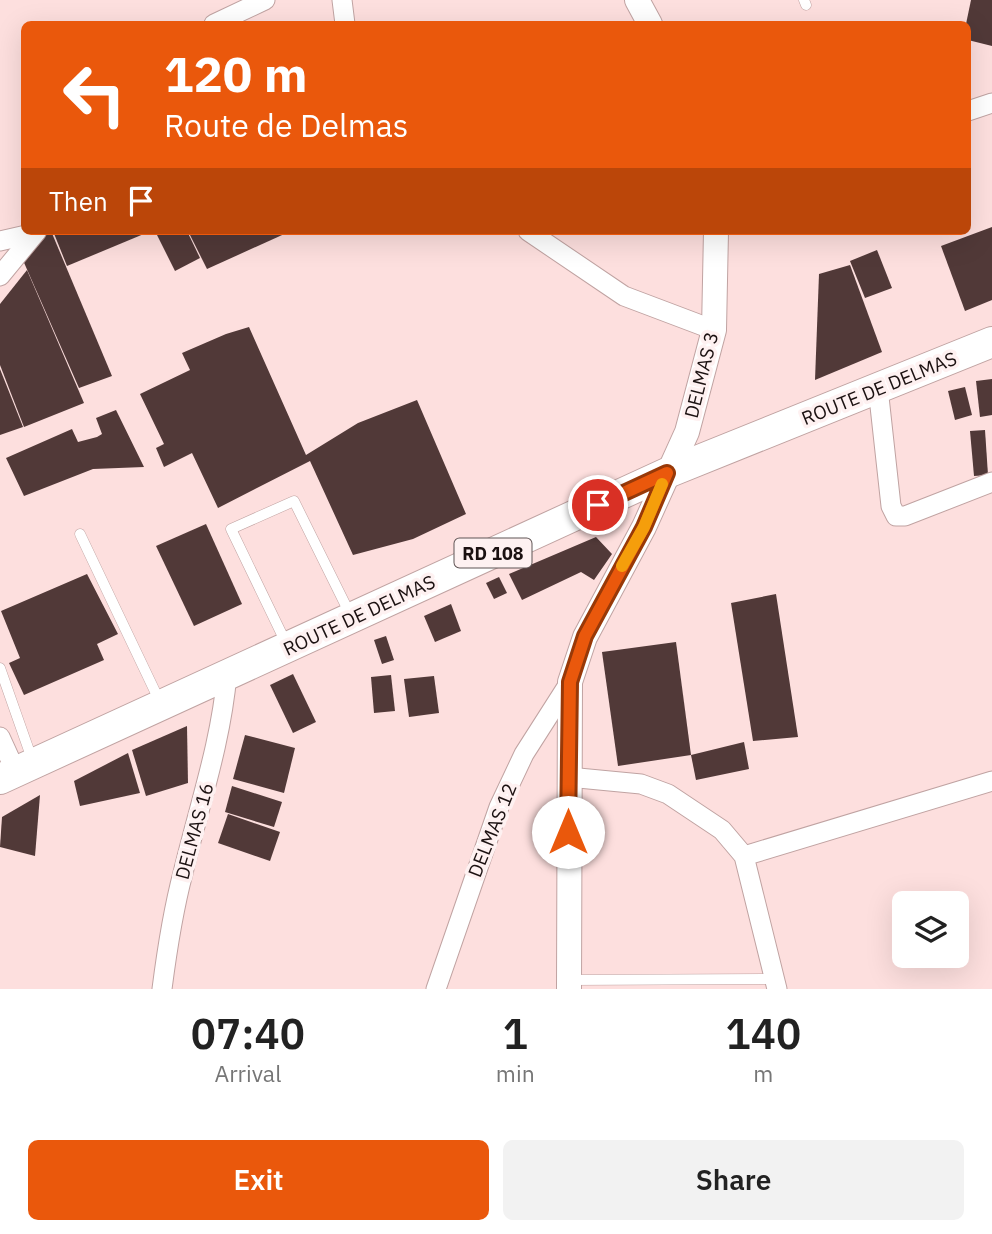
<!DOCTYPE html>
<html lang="en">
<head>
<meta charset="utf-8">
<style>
	body { margin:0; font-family:"IBM Plex Sans",sans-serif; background:#f2f2f2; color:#222; height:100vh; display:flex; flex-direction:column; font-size:26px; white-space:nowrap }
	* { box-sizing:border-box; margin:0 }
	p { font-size:23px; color:#767676 }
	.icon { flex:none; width:38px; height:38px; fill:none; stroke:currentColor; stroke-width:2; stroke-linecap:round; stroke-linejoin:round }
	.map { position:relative; height:989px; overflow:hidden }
	.drawer { display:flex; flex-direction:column; background:#fff; flex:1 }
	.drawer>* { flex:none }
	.guide { position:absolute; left:21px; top:21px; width:950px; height:214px; border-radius:10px; box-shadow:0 7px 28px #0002; background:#ea580c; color:#fff; overflow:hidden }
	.tools { position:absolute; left:892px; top:891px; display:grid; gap:14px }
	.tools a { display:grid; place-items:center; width:77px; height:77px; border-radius:10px; background:#fff; box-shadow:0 7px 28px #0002; font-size:35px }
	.pin { position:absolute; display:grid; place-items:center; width:60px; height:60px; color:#fff; margin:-30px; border:4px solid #fff; border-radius:50%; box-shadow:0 2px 7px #0007 }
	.me { position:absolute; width:77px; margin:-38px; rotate:0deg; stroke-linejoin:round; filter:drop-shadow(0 0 5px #0008) }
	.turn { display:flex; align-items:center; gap:24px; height:147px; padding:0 28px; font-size:32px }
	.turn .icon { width:91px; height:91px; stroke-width:2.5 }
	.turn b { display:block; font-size:49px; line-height:60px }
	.then { display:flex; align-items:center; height:66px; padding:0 28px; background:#0003; gap:14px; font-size:26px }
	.eta { display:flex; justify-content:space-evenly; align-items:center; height:119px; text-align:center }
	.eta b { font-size:42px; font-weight:600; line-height:49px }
	.action { display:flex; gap:14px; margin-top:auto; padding:14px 28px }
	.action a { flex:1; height:80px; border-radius:10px; background:#ea580c; color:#fff; font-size:28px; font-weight:600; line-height:80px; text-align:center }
	.action a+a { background:#f2f2f2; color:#222 }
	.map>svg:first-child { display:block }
	.building { fill:#513938 }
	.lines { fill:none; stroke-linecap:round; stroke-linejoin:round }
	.service-casing { stroke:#c0a3a2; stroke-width:11 }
	.minor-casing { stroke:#c0a3a2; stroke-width:21 }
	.tertiary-casing { stroke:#c0a3a2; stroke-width:26 }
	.primary-casing { stroke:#c0a3a2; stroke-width:32 }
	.service { stroke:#fff; stroke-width:10 }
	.minor { stroke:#fff; stroke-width:19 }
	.tertiary { stroke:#fff; stroke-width:24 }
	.primary { stroke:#fff; stroke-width:30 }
	.route-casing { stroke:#983908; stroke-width:18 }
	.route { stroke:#ea580c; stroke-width:12 }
	.slow { stroke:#f59e0b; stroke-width:12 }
	.labels { text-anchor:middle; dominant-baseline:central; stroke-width:7; stroke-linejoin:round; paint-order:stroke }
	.shield { fill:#fef1f1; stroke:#5f5454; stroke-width:2 }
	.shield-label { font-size:18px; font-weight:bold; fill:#1b1111 }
	.street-label { font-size:19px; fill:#1b1111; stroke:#fef1f1 }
</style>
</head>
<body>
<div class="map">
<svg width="992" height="989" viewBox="0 0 992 989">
	<rect width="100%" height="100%" fill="#fddfde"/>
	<!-- building -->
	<g class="building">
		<path d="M971,0H992V46L968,40L966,24Z"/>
		<path d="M992,227V300L965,311L941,246Z"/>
		<path d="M48,231H51L112,376L79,388L22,258Z"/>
		<path d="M53,231H151L67,266Z"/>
		<path d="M155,231H187L200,258L175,271Z"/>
		<path d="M188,231H291L207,269Z"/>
		<path d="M877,250L892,288L865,298L850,261Z"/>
		<path d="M850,265L882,352L815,380L819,274Z"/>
		<path d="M27,270L84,403L24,427L0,365V304Z"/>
		<path d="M249,327L306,455L358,423L417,400L466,514L413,539L353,555L310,461L218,508L192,453L164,467L156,448L164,444L140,394L190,370L182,353L226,334Z"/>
		<path d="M0,369L23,427L0,435Z"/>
		<path d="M992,379V415L980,417L976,381Z"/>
		<path d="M965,387L972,415L955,420L948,391Z"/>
		<path d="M116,410L144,467L93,469L24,496L6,458L72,429L78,442L97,437L102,434L96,418Z"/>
		<path d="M985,430L988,475L974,476L970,431Z"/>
		<path d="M206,524L242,604L194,626L156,546Z"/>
		<path d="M596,537L612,554L594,580L581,572L522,600L509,574Z"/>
		<path d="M87,574L118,634L97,644L104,660L24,695L9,663L20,658L1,611Z"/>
		<path d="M499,577L507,593L494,599L486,583Z"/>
		<path d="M776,594L798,737L753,741L731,603Z"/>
		<path d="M451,604L461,631L435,642L424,616Z"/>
		<path d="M386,636L394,660L382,664L374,640Z"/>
		<path d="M676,642L691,755L618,766L602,652Z"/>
		<path d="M293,674L316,722L293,733L270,685Z"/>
		<path d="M391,675L395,711L374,713L371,677Z"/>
		<path d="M434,676L439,713L409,717L404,679Z"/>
		<path d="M187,726L188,783L146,796L132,750Z"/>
		<path d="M245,735L295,748L284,793L233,779Z"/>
		<path d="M744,742L749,769L696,780L691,755Z"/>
		<path d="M128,753L140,793L80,806L74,781Z"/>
		<path d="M232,786L282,802L274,827L225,812Z"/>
		<path d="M40,795L35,856L0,847L2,817Z"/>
		<path d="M228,814L280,832L270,861L218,843Z"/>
	</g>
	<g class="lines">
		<defs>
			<g id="service">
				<path d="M804,0L806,5"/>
				<path d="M80,534L161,704"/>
				<path d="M287,645L231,529L294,501L350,614"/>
				<path d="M0,668L32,759"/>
				<path d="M569,980L775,979"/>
			</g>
			<g id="minor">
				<path d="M342,0L345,24"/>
				<path d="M214,24L265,0"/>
				<path d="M968,111L992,103"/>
				<path d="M528,231L624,296L714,330"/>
				<path d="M0,241L35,233"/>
				<path d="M0,276L37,231"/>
				<path d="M878,388L891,506L896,516H905L992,482"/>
				<path d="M0,737L16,772"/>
				<path d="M568,777L641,784L668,794L722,830L744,856L777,989"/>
				<path d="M744,856L992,781"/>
				<path d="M162,989C167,950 173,911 183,873C199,806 221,743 227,674"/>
				<path d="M436,989L499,807L524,754L570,682"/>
			</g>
			<g id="tertiary">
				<path d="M637,0L650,24"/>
				<path d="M569,989L570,682L585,637L644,527L687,432L714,330L716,231"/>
			</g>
			<path id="primary" d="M0,779L667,473L992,342"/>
		</defs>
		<!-- service casing -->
		<use href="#service" class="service-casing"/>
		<!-- minor casing -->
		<use href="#minor" class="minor-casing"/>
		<!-- tertiary casing -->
		<use href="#tertiary" class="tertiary-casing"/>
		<!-- primary casing -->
		<use href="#primary" class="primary-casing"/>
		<!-- service -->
		<use href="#service" class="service"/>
		<!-- minor -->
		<use href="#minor" class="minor"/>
		<!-- tertiary -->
		<use href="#tertiary" class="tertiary"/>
		<!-- primary -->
		<use href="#primary" class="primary"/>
	</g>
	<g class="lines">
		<defs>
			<path id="route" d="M568,832L570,682L585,636L644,527L667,473L598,505"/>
		</defs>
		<!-- route casing -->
		<use href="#route" class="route-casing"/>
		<!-- route -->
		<use href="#route" class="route"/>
		<!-- slow -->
		<path class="slow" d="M622,566L644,527L662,484"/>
	</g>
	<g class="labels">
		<!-- shield labels -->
		<rect class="shield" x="454.5" y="538.5" width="77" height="29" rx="5"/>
		<g class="shield-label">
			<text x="493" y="553">RD 108</text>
		</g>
		<!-- street labels -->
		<g class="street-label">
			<text transform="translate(701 375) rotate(-76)">DELMAS 3</text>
			<text transform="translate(879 388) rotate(-22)">ROUTE DE DELMAS</text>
			<text transform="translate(359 615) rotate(-25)">ROUTE DE DELMAS</text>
			<text transform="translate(492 830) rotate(-68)">DELMAS 12</text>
			<text transform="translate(194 831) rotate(-75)">DELMAS 16</text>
		</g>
	</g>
</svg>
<div class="tools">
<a><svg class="icon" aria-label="layers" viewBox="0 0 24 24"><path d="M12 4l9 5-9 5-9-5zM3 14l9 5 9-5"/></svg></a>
</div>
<div class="pin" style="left:598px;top:505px;background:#d93025"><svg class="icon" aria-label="arrive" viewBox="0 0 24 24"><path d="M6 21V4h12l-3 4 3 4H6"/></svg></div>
<svg class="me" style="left:568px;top:832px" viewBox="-20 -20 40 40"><circle r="19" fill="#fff"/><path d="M0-13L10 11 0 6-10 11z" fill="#ea580c"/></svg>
<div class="guide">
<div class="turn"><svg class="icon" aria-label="left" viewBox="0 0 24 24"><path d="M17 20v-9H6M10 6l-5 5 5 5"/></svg><div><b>120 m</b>Route de Delmas</div></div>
<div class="then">Then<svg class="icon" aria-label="arrive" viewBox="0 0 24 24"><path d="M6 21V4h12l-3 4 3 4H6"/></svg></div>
</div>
</div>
<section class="drawer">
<div class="eta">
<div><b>07:40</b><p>Arrival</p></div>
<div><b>1</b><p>min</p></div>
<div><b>140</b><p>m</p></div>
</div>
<div class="action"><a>Exit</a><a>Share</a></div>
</section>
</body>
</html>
